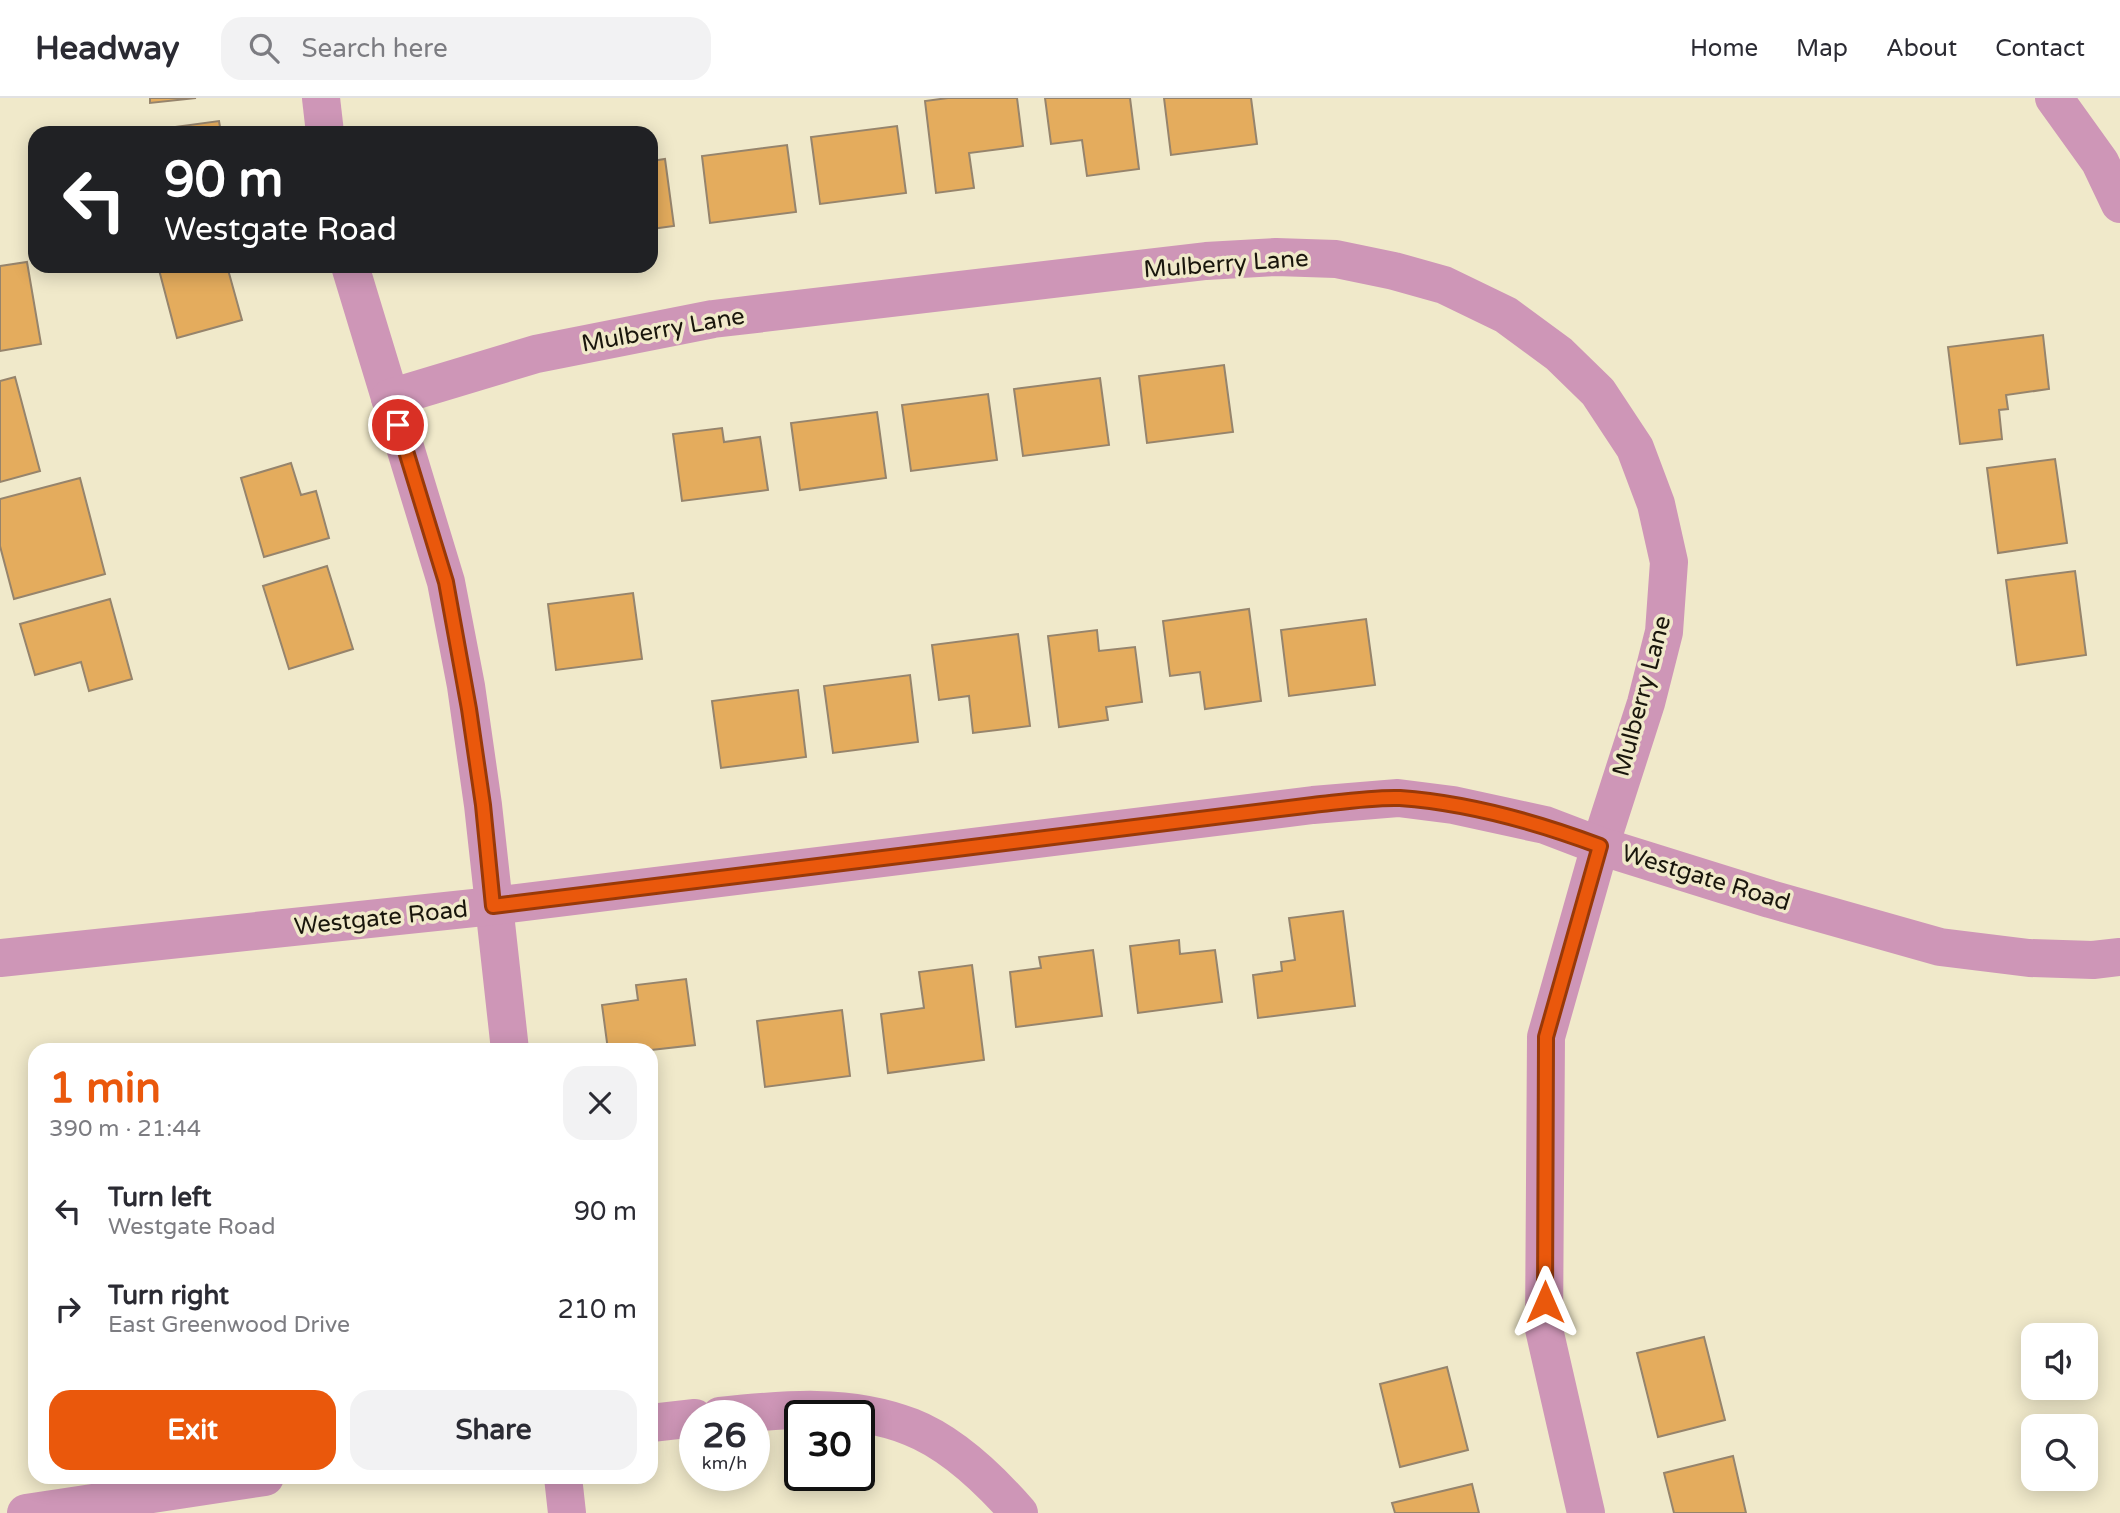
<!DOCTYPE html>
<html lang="en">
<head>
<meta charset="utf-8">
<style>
	body { margin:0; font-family:"Varela Round",sans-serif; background:#f2f2f3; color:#2b2b33; height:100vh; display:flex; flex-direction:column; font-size:26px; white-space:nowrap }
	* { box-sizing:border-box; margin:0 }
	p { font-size:23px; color:#7c7c81 }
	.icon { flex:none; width:38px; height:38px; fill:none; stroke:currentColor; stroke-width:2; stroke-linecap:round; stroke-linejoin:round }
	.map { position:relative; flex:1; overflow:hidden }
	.side { position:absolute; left:28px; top:945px; width:630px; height:441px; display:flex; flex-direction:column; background:#fff; border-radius:21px; box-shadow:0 4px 18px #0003 }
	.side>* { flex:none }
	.top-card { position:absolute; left:28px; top:28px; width:630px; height:147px; border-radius:21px; box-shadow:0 4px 18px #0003; background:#202124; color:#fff; overflow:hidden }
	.tools { position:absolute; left:2021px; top:1225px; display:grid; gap:14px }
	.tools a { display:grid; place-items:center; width:77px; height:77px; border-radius:14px; background:#fff; box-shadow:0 4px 18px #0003; font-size:35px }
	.speed { position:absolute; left:679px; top:1302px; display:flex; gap:14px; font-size:35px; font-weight:700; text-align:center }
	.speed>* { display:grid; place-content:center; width:91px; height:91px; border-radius:50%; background:#fff; box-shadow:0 4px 18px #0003; line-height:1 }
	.speed small { font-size:18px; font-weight:400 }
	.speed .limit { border:4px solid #111; border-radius:10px; background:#fff; color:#111 }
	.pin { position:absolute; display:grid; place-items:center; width:60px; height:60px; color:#fff; margin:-30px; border:4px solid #fff; border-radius:50%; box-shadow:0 2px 7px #0007 }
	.me { position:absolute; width:77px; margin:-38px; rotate:0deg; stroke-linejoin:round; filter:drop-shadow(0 0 5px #0008) }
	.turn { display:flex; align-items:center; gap:24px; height:147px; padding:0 21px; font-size:32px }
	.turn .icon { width:91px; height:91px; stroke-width:2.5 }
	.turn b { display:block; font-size:49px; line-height:60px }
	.round { display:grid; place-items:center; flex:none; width:74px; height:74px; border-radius:21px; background:#f2f2f3 }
	.head { display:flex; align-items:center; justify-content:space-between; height:119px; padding:0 21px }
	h1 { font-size:42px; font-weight:700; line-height:52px; color:#ea580c }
	.action { display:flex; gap:14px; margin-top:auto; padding:14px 21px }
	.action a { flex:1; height:80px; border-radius:21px; background:#ea580c; color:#fff; font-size:28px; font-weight:700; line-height:80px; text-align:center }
	.action a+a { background:#f2f2f3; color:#2b2b33 }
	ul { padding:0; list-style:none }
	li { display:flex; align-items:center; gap:21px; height:98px; padding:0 21px }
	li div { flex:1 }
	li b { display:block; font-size:26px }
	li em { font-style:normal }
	header { display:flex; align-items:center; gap:42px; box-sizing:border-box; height:98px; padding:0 35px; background:#fff; border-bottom:2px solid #e1e1e2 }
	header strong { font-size:33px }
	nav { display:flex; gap:38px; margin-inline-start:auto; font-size:24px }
	.search { width:490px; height:63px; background:#f2f2f3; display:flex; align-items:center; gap:18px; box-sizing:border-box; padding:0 24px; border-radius:21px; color:#7c7c81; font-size:26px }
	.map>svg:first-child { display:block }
	.building { fill:#e4ac5d; stroke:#96846c; stroke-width:2 }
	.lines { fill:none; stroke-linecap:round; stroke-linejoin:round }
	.minor { stroke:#ce96b7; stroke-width:38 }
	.route-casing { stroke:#983908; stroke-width:18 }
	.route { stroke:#ea580c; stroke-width:12 }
	.labels { text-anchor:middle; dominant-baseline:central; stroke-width:7; stroke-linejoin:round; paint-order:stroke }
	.street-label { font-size:24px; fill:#19160c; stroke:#f0e9ca }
</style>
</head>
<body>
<header>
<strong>Headway</strong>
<div class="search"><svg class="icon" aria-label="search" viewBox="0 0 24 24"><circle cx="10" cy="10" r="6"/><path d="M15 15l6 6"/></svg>Search here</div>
<nav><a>Home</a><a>Map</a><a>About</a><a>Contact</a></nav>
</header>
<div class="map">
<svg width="2120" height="1415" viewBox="0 0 2120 1415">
	<rect width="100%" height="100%" fill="#f0e9ca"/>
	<!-- building -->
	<g class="building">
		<path d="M150,0H196L150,5Z"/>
		<path d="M948,0H1017L1023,48L969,55L974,90L936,95L925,3Z"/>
		<path d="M1045,0H1130L1139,71L1087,78L1082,42L1051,46Z"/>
		<path d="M1164,0H1251L1257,46L1171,57Z"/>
		<path d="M219,23L221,35H152V32Z"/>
		<path d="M897,28L906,95L820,106L811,39Z"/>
		<path d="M787,47L796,114L710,125L702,58Z"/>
		<path d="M665,61L674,128L651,131V63Z"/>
		<path d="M27,164L41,246L0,253V168Z"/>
		<path d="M158,168H227L242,222L177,240Z"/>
		<path d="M2043,237L2049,291L2006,297L2008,311L1999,312L2002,341L1960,346L1948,249Z"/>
		<path d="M1224,267L1233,334L1147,345L1139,278Z"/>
		<path d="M15,279L40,373L0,384V283Z"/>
		<path d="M1100,280L1109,347L1023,358L1014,291Z"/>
		<path d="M988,296L997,362L911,373L902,307Z"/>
		<path d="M877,314L886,380L800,392L791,325Z"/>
		<path d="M722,330L724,344L760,339L768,392L682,403L673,336Z"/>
		<path d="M2055,361L2067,445L1998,455L1987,370Z"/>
		<path d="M291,365L301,397L316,393L329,440L264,459L241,380Z"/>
		<path d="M80,380L105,476L14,501L0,448V401Z"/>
		<path d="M327,468L353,551L289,571L263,488Z"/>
		<path d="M2075,473L2086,557L2017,567L2006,482Z"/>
		<path d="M633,495L642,561L556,572L548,506Z"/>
		<path d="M110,501L132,581L89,593L81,564L35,577L20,526Z"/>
		<path d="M1249,511L1261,603L1205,611L1200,574L1170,578L1163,523Z"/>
		<path d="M1366,521L1375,587L1289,598L1281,532Z"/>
		<path d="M1097,532L1099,553L1135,549L1142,604L1106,609L1108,622L1059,629L1048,538Z"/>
		<path d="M1018,536L1030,628L973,635L969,598L939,602L932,547Z"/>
		<path d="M910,577L918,644L833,655L824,588Z"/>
		<path d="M798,592L806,659L721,670L712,603Z"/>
		<path d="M1343,813L1355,908L1258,920L1253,877L1282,873L1281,864L1295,862L1289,820Z"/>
		<path d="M1179,842L1180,856L1215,852L1222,904L1138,915L1130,848Z"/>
		<path d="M1093,852L1102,918L1016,929L1010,874L1041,870L1039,859Z"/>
		<path d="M972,867L984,962L888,975L881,916L924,910L919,874Z"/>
		<path d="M686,881L695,947L651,952H608L602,907L638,902L636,887Z"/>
		<path d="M842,912L850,978L765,989L757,923Z"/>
		<path d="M1704,1239L1725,1322L1658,1339L1637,1255Z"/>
		<path d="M1447,1269L1468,1352L1400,1369L1380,1286Z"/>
		<path d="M1733,1358L1746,1415H1674L1664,1375Z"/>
		<path d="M1472,1386L1479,1415H1395L1392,1405Z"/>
	</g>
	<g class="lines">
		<!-- minor -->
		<g class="minor">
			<path d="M321,0L325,35"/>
			<path d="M2054,0L2100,64L2120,106"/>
			<path d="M350,168L446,484L466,588L483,707L510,952"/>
			<path d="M390,300L536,256L713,221L1206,163L1276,159L1336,161L1394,173L1444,187L1506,217L1559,256L1598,294L1635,350L1656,406L1669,464L1664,534L1646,605L1600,748L1546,939L1544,1231L1586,1415"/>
			<path d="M0,860L493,808L1313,707L1398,700L1453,707L1545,727L1600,748L1770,801L1940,849L2029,860L2093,862L2120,859"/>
			<path d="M720,1318C784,1311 850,1305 911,1329C952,1345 991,1383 1019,1415"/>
			<path d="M651,1325L695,1320"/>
			<path d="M563,1379L567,1415"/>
			<path d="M26,1415L265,1379"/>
		</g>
	</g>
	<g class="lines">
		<defs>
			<path id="route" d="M398,327L446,484L469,611L483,707L493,808L1313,707C1341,704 1372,699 1400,700C1469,705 1536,724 1600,748L1546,939L1545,1204"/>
		</defs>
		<!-- route casing -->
		<use href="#route" class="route-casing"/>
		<!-- route -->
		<use href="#route" class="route"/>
	</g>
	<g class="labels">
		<!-- street labels -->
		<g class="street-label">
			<text transform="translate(1226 166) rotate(-4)">Mulberry Lane</text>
			<text transform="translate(663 232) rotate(-10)">Mulberry Lane</text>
			<text transform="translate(1642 598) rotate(-75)">Mulberry Lane</text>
			<text transform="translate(1706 780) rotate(17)">Westgate Road</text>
			<text transform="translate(381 820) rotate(-6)">Westgate Road</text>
		</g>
	</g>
</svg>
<div class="tools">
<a><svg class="icon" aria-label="sound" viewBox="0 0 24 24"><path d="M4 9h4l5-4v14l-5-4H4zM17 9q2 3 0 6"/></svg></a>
<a><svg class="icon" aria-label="search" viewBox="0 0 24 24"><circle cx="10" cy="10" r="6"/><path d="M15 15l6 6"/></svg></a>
</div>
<div class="speed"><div>26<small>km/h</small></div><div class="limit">30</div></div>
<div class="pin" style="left:398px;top:327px;background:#d93025"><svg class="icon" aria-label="arrive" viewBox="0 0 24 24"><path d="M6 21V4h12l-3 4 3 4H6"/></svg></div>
<svg class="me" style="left:1545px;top:1204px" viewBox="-20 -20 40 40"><path d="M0-17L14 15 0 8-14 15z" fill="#ea580c" stroke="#fff" stroke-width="4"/></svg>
<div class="top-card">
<div class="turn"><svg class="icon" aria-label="left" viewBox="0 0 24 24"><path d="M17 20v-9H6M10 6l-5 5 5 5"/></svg><div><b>90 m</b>Westgate Road</div></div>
</div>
<section class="side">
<div class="head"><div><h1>1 min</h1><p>390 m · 21:44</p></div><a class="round"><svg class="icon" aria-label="close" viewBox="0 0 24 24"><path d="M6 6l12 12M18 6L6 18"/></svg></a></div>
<ul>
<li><svg class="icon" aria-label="left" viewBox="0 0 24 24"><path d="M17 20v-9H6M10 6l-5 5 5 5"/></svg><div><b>Turn left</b><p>Westgate Road</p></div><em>90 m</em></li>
<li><svg class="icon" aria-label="right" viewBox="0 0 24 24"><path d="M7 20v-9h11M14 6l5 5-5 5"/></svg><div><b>Turn right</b><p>East Greenwood Drive</p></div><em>210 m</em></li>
</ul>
<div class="action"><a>Exit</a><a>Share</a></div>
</section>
</div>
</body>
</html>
